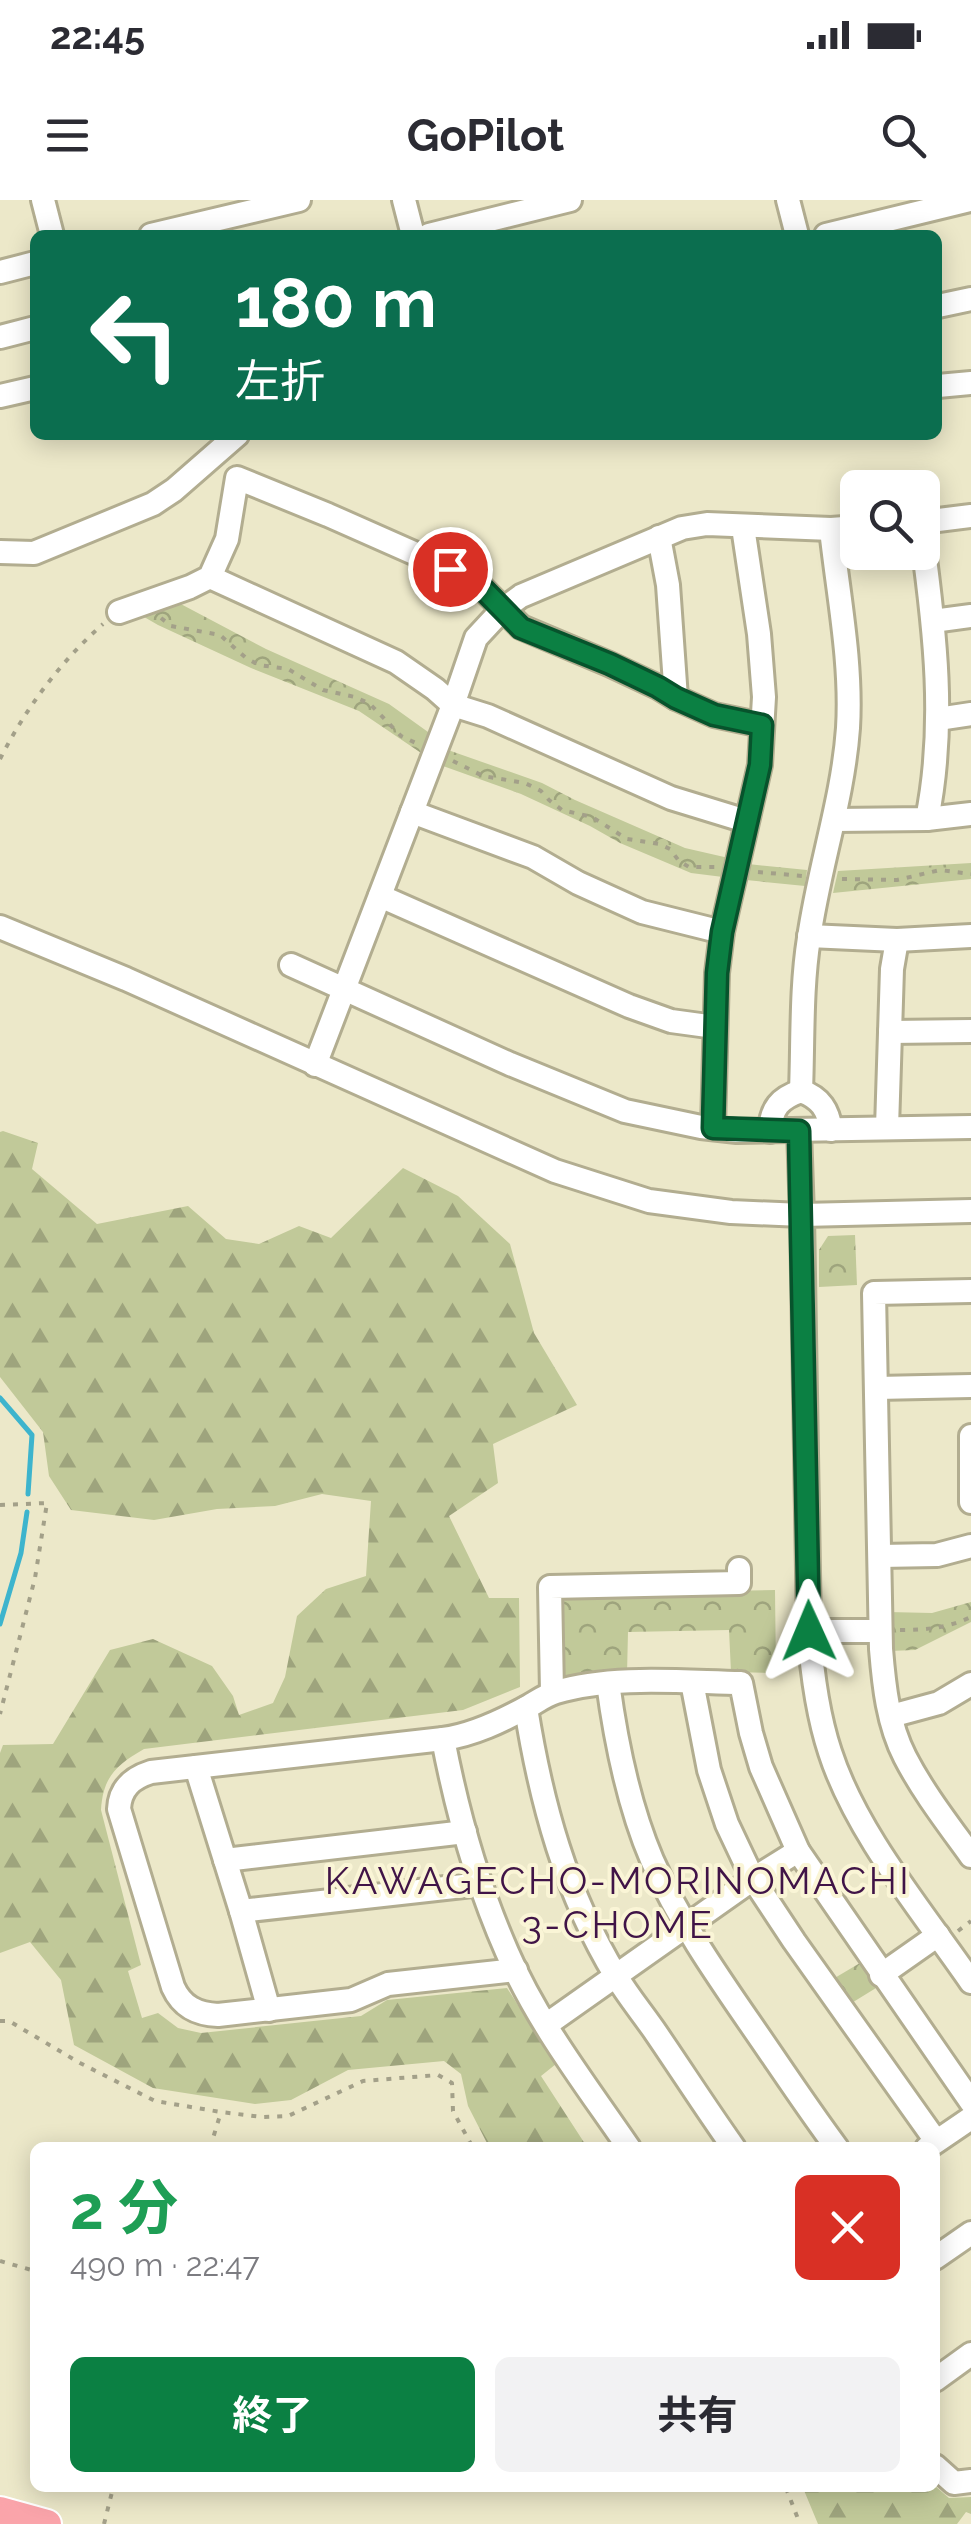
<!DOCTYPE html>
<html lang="ja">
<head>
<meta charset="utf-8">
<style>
	body { margin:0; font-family:Raleway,"Noto Sans JP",sans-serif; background:#f2f2f3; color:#2b2b33; height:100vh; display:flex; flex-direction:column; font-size:38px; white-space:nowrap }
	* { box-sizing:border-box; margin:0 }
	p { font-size:32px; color:#7c7c81 }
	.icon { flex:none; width:55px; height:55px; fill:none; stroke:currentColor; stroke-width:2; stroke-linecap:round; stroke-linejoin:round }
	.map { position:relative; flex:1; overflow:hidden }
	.side { position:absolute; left:30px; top:1942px; width:910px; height:350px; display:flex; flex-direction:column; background:#fff; border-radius:15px; box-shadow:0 5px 25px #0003 }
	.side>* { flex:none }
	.banner { position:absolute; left:30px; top:30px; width:912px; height:210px; border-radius:15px; box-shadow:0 5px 25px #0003; background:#0b6e4f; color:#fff; overflow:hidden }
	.tools { position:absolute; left:840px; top:270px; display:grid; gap:20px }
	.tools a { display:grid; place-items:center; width:100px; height:100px; border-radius:15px; background:#fff; box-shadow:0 5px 25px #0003; font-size:50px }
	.pin { position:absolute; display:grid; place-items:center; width:85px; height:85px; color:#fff; margin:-42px; border:5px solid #fff; border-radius:50%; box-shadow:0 2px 10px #0007 }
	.me { position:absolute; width:110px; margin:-55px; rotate:359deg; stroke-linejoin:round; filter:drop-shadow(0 0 8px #0008) }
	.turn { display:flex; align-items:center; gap:35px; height:210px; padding:0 40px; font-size:45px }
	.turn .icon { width:130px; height:130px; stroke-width:2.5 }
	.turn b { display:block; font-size:70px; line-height:85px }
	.round { display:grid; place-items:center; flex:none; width:105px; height:105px; border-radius:15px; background:#f2f2f3 }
	.overview { display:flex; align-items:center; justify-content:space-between; height:170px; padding:0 40px }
	h1 { font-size:60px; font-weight:700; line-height:75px; color:#1e9e55 }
	.button { display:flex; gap:20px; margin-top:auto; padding:20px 40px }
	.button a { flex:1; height:115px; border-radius:15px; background:#0b8043; color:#fff; font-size:40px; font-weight:700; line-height:115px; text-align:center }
	.button a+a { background:#f2f2f3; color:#2b2b33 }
	.status { display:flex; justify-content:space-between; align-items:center; height:70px; padding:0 50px; background:#fff; direction:ltr }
	.status svg { height:28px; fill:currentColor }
	header { display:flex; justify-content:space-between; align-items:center; height:130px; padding:0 40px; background:#fff; font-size:45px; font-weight:700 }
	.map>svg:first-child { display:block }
	.forest { fill:url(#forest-firs) }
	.park { fill:url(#park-crowns) }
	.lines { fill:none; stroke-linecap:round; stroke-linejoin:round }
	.stream { stroke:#3db4cd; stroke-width:5 }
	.minor-casing { stroke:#b2ad90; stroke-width:28 }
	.major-casing { stroke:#fff; stroke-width:32 }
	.path { stroke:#a3a089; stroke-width:4; stroke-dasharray:5 8; stroke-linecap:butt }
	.minor { stroke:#fff; stroke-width:22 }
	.major { stroke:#faa4aa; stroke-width:28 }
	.route-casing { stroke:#07532c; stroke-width:25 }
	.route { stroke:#0b8043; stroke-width:18 }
	.labels { text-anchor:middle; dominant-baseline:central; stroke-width:8; stroke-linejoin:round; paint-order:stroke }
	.neighbourhood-label { font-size:38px; letter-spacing:2.5px; fill:#401447; stroke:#faf5d6 }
</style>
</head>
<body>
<div class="status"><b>22:45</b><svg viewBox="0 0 49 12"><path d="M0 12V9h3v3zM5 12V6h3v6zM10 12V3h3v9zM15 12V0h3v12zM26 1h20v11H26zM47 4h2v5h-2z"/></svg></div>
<header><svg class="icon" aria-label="menu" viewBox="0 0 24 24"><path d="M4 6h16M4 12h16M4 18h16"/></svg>GoPilot<svg class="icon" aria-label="search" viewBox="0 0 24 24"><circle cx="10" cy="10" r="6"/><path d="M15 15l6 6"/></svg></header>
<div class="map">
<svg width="971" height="2324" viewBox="0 0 971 2324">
	<defs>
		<pattern id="forest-firs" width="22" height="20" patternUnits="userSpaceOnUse" patternTransform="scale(2.5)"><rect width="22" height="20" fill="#c1c999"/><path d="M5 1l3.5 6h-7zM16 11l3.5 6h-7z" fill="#9ea47d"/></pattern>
		<pattern id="park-crowns" width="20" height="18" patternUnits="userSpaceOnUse" patternTransform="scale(2.5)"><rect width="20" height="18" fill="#c1c999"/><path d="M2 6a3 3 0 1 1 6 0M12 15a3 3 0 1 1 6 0" fill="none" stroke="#9ea47d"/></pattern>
	</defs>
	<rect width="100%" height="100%" fill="#ece8c9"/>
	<!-- forest -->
	<g class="forest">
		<path d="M3,931L38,943L32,969L97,1024L188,1006L226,1039L259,1044L299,1026L331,1038L403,968L458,996L510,1044L534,1133L577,1205L493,1244L498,1283L449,1316L489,1398H519L520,1487L463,1510L144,1549C116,1565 103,1577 101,1610L141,1765L128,1771L142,1818L158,1813L178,1828L201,1833L361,1816L387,1800L507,1788L556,1864L541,1876L587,1947H489L468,1906L461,1874L444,1861L348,1870L291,1900L255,1904L153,1888L74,1845L61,1780L30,1742L0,1753V1553L3,1545L53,1544L110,1450L153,1439L212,1466L233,1496L239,1515L273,1503L285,1477L297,1416L326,1389L366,1376L371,1301L322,1294L275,1306L217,1309L154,1320L71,1310L49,1276L43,1232L0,1177V932Z"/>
		<path d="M935,2286L949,2298L971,2297V2314L966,2312L957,2324H818L803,2288Z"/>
	</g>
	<!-- park -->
	<g class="park">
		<path d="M177,402L266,449L389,504L435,537L427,557L359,511L251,468L158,425L139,414Z"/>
		<path d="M448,550L542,583L575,600L685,648L733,659L731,678L691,673L620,643L590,626L521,594L443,566Z"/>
		<path d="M971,663V679L833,693L838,671Z"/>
		<path d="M748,664L807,670L805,686L746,680Z"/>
		<path d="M855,1035L857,1085L819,1087V1050L828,1036Z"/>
		<path d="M775,1390L776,1473L731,1472L729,1430L628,1432L627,1474L567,1480L560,1471L559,1403L570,1394Z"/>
		<path d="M971,1402V1422L915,1450L889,1451L888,1412L932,1413Z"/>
		<path d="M860,1763L876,1788L850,1804L833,1779Z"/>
	</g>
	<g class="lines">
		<!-- stream -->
		<g class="stream">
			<path d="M0,1198L32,1235L28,1294"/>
			<path d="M0,1424L21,1353L27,1312"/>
		</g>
		<defs>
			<g id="minor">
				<path d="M43,0L52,35"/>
				<path d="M404,0L413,35"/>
				<path d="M788,0L797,35"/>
				<path d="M151,35L299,0"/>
				<path d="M429,35L570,0"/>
				<path d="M826,35L970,0"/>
				<path d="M0,72L35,63"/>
				<path d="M938,106L971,99"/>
				<path d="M0,137L35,128"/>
				<path d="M938,186L971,183"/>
				<path d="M0,196L35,188"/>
				<path d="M922,322L971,316"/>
				<path d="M659,337L668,385L676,498"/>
				<path d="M0,352L34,353L153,304L174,290L237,235"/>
				<path d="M210,377L396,462L435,489L453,505L488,516L671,598L746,621"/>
				<path d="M119,412L190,387L210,377L227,339L237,278L328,315L450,369L482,388L521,427L609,464L658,487L676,498L714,515L762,525"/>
				<path d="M933,421L971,416"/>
				<path d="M938,519L971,514"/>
				<path d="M412,612L533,657L578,683L642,712L722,732"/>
				<path d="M927,619L971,614"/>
				<path d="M835,620L927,619C946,525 935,431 922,336"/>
				<path d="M380,696L629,806L671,821L715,827"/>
				<path d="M0,727L126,779L555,971L649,1001L731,1012L802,1015L799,931"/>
				<path d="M809,736L897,740L971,736"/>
				<path d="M291,765L510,864L625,911L701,927L737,931L971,927"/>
				<path d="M890,832L971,831"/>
				<path d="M315,865L453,505L476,438L502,410L521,396L682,328L707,324L831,329"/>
				<path d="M801,891C803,840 801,788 809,738C819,667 843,599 848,528C852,462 838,394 831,329L858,327"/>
				<path d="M713,928L717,773L722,732L760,565L764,497L759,434L743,327"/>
				<path d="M887,928L892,769L897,740"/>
				<path d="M770,931C771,908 780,898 801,891C821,898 828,910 831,930"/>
				<path d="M971,1011L802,1015L809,1431C812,1472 817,1513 830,1552C856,1633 923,1712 971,1782"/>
				<path d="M971,1091L874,1093L881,1449C884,1486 888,1524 905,1557C923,1592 948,1624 971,1656"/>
				<path d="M877,1188L971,1186"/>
				<path d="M971,1236V1302"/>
				<path d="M880,1356L937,1355L971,1346"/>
				<path d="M809,1431H880"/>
				<path d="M692,1482L709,1570L727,1624L753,1679L794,1741L936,1941"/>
				<path d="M608,1483C616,1543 628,1604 652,1660C679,1721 716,1774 754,1829C781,1868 808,1909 837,1948"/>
				<path d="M552,1492L550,1387L739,1383V1369"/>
				<path d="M526,1508C541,1603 566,1694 616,1776C628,1796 643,1814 656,1833C682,1871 707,1910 734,1948"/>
				<path d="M891,1516L939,1503L971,1484"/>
				<path d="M443,1539L151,1572C132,1578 120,1588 119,1609L173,1787C182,1807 197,1814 218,1815L351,1800L388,1784L516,1770"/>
				<path d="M196,1567L241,1711L269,1810"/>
				<path d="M225,1660L465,1632"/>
				<path d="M241,1711L481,1684"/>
				<path d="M881,1775L938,1735"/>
				<path d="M546,1825L753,1679L798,1651"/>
				<path d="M629,1948C586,1885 537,1822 507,1752C477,1684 457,1612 443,1539C473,1535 502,1521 529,1506C538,1501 546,1495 556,1492C612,1475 683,1482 741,1483L751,1533L761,1567L798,1651L971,1902"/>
				<path d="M927,1948L971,1918"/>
				<path d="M935,2058L971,2033"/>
				<path d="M935,2180L971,2154"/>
				<path d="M935,2266L954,2283L971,2281"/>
			</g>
			<path id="major" d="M0,2311L47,2324"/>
		</defs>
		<!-- minor casing -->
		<use href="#minor" class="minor-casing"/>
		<!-- major casing -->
		<use href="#major" class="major-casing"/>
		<!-- path -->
		<g class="path">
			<path d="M161,418L171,426L220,435L246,458L259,465L288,469L323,490L355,497L370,504L401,536L418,544"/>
			<path d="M0,559C26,508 60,462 103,424"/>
			<path d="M453,561L483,576L525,583L541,591L549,600L562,610L592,617L627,639L659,644L670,649L679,661L689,667H718"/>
			<path d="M758,672L803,676"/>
			<path d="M842,679L897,680L940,670L971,674"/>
			<path d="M0,1305L47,1303L35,1378L0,1514"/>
			<path d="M900,1430C926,1430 947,1428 971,1417"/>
			<path d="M958,1731L971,1721"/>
			<path d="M0,1821H9L80,1863L155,1901L221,1912L262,1917L288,1916L363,1881L438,1875L452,1883L453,1911L473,1948"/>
			<path d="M210,1948L221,1912"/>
			<path d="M0,2061L35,2071"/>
			<path d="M786,2288L800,2324"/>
			<path d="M104,2324L113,2288"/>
		</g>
		<!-- minor -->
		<use href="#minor" class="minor"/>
		<!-- major -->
		<use href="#major" class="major"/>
	</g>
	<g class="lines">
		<defs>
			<path id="route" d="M450,369L482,388L521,428L610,464L658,487L676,498L714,515L762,525L760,565L722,732L717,773L713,928L799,931L809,1431"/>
		</defs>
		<!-- route casing -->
		<use href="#route" class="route-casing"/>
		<!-- route -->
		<use href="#route" class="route"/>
	</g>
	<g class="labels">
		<!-- neighbourhood labels -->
		<g class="neighbourhood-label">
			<text x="618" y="1680">KAWAGECHO-MORINOMACHI<tspan x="618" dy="44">3-CHOME</tspan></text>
		</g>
	</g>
</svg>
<div class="tools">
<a><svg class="icon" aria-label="search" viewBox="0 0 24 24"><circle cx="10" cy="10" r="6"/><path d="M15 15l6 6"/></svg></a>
</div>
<div class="pin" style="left:450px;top:369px;background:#d93025"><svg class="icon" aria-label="arrive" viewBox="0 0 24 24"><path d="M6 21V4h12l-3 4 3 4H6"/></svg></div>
<svg class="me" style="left:809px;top:1431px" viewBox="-20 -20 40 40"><path d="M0-17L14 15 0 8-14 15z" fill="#0b8043" stroke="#fff" stroke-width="4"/></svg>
<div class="banner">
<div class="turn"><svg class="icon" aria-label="left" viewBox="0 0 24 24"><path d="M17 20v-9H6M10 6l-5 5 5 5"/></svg><div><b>180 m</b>左折</div></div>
</div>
<section class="side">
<div class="overview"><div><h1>2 分</h1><p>490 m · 22:47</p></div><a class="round" style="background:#d93025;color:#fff"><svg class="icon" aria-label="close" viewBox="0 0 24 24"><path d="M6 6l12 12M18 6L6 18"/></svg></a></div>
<div class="button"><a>終了</a><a>共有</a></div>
</section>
</div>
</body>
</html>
